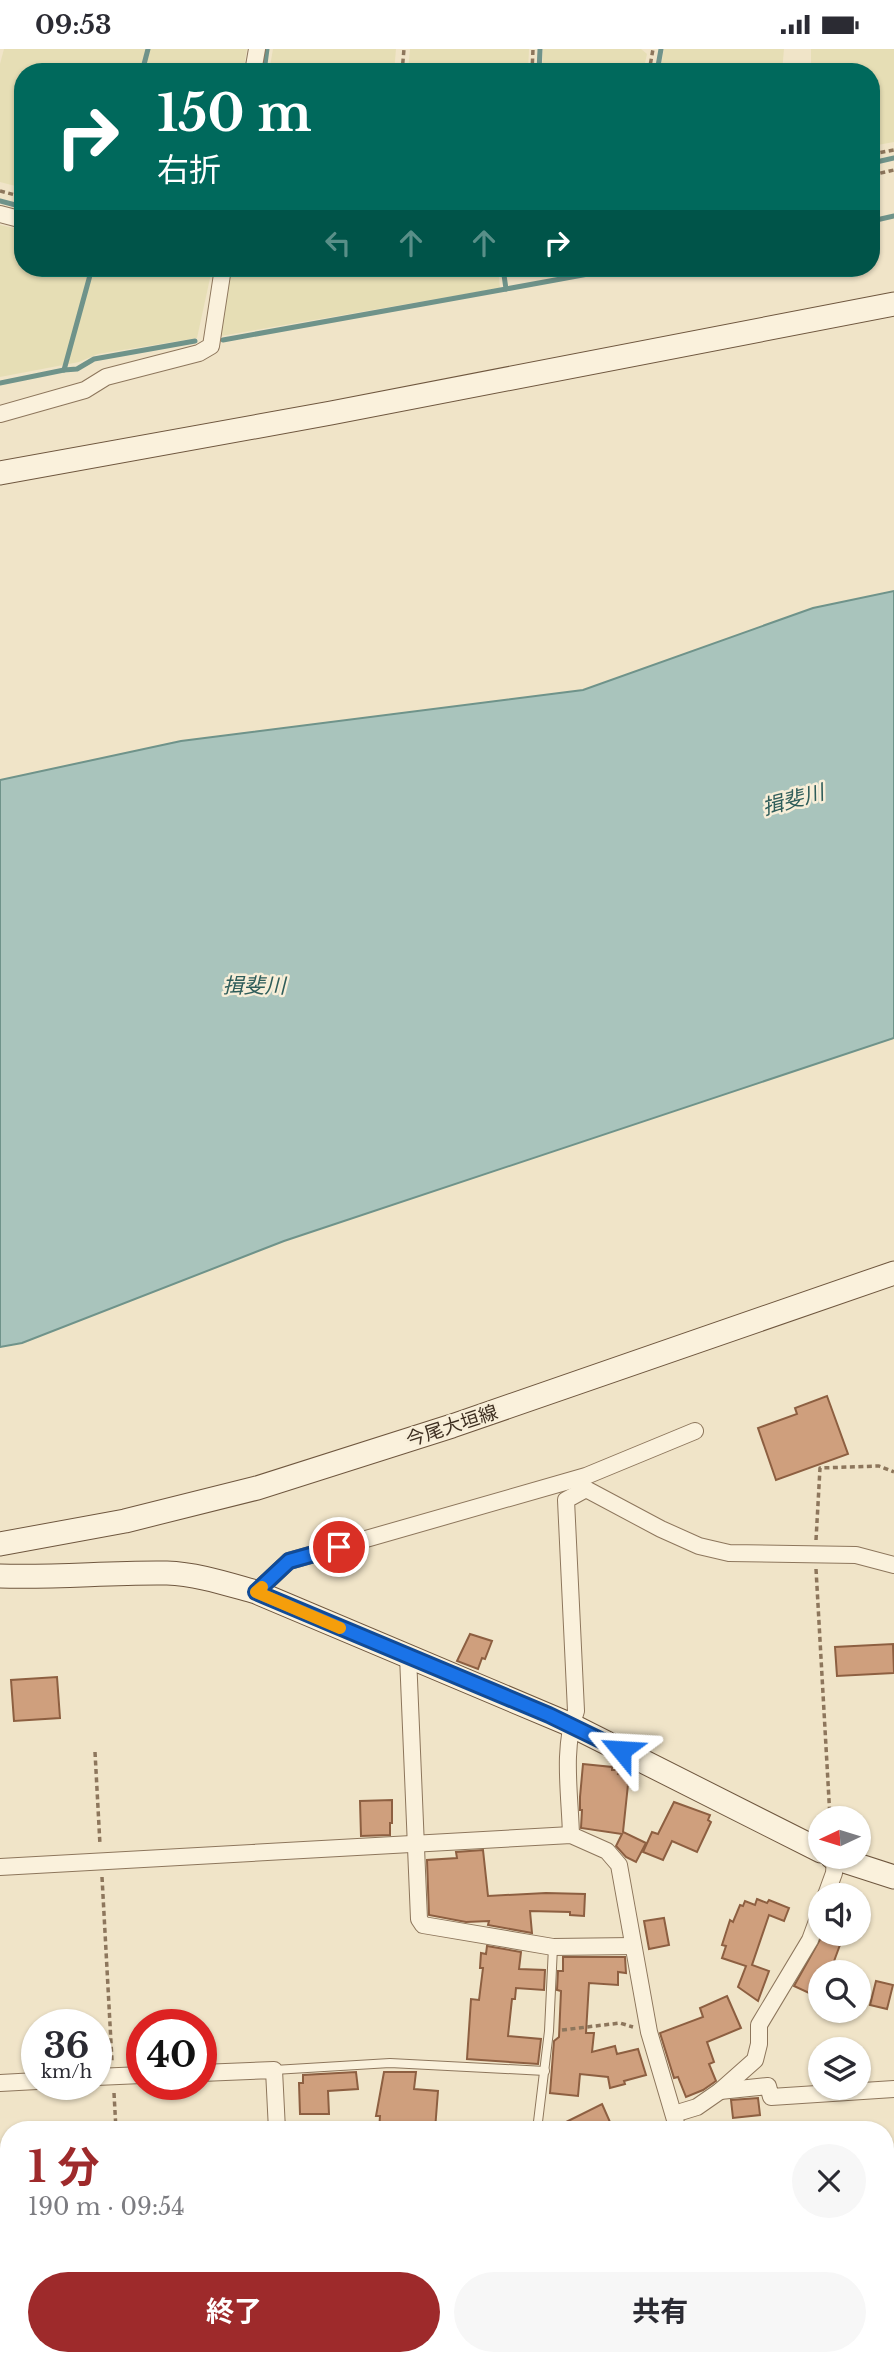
<!DOCTYPE html>
<html lang="ja">
<head>
<meta charset="utf-8">
<style>
	body { margin:0; font-family:"Libre Baskerville","Noto Sans JP",serif; background:#f7f7f7; color:#2b2b33; height:100vh; display:flex; flex-direction:column; font-size:26px; white-space:nowrap }
	* { box-sizing:border-box; margin:0 }
	p { font-size:23px; color:#7c7c81 }
	.icon { flex:none; width:38px; height:38px; fill:none; stroke:currentColor; stroke-width:2; stroke-linecap:round; stroke-linejoin:round }
	.map { position:relative; flex:1; overflow:hidden }
	.sheet { position:absolute; left:0px; top:2072px; width:894px; height:245px; display:flex; flex-direction:column; background:#fff; border-radius:28px 28px 0 0; box-shadow:0 2px 5px #0004 }
	.sheet>* { flex:none }
	.hud { position:absolute; left:14px; top:14px; width:866px; height:214px; border-radius:28px; box-shadow:0 2px 5px #0004; background:#00695c; color:#fff; overflow:hidden }
	.needle { width:46px; rotate:266deg }
	.fabs { position:absolute; left:808px; top:1757px; display:grid; gap:14px }
	.fabs a { display:grid; place-items:center; width:63px; height:63px; border-radius:50%; background:#fff; box-shadow:0 2px 5px #0004; font-size:35px }
	.speed { position:absolute; left:21px; top:1960px; display:flex; gap:14px; font-size:35px; font-weight:700; text-align:center }
	.speed>* { display:grid; place-content:center; width:91px; height:91px; border-radius:50%; background:#fff; box-shadow:0 2px 5px #0004; line-height:1 }
	.speed small { font-size:18px; font-weight:400 }
	.speed .limit { border:10px solid #d22; background:#fff; color:#111 }
	.pin { position:absolute; display:grid; place-items:center; width:60px; height:60px; color:#fff; margin:-30px; border:4px solid #fff; border-radius:50%; box-shadow:0 2px 7px #0007 }
	.me { position:absolute; width:77px; margin:-38px; rotate:297deg; stroke-linejoin:round; filter:drop-shadow(0 0 5px #0008) }
	.turn { display:flex; align-items:center; gap:24px; height:147px; padding:0 28px; font-size:32px }
	.turn .icon { width:91px; height:91px; stroke-width:2.5 }
	.turn b { display:block; font-size:49px; line-height:60px }
	.lanes { display:flex; align-items:center; height:66px; padding:0 28px; background:#0003; justify-content:center; gap:35px; direction:ltr }
	.lanes .off { opacity:.35 }
	.round { display:grid; place-items:center; flex:none; width:74px; height:74px; border-radius:37px; background:#f7f7f7 }
	.summary { display:flex; align-items:center; justify-content:space-between; height:119px; padding:0 28px }
	h1 { font-size:42px; font-weight:700; line-height:52px; color:#9e2a2b }
	.action { display:flex; gap:14px; margin-top:auto; padding:14px 28px }
	.action a { flex:1; height:80px; border-radius:42px; background:#9e2a2b; color:#fff; font-size:28px; font-weight:700; line-height:80px; text-align:center }
	.action a+a { background:#f7f7f7; color:#2b2b33 }
	.status { display:flex; justify-content:space-between; align-items:center; height:49px; padding:0 35px; background:#fff; direction:ltr }
	.status svg { height:19px; fill:currentColor }
	.map>svg:first-child { display:block }
	.farmland { fill:#e6deb5 }
	.water { fill:#a9c4bc; stroke:#6f938a; stroke-width:2 }
	.lines { fill:none; stroke-linecap:round; stroke-linejoin:round }
	.stream { stroke:#6f938a; stroke-width:5 }
	.building { fill:#cf9f7d; stroke:#8d5f41; stroke-width:2 }
	.lane-casing { stroke:#8d765c; stroke-width:10 }
	.street-casing { stroke:#8d765c; stroke-width:18 }
	.secondary-casing { stroke:#6f573f; stroke-width:25 }
	.path { stroke:#8d765c; stroke-width:3.5; stroke-dasharray:5 3.5; stroke-linecap:butt }
	.lane { stroke:#faf1dc; stroke-width:8 }
	.street { stroke:#faf1dc; stroke-width:16 }
	.secondary { stroke:#faf1dc; stroke-width:23 }
	.route-casing { stroke:#114b97; stroke-width:18 }
	.route { stroke:#1a73e8; stroke-width:12 }
	.slow { stroke:#f59e0b; stroke-width:12 }
	.labels { text-anchor:middle; dominant-baseline:central; stroke-width:5; stroke-linejoin:round; paint-order:stroke }
	.street-label { font-size:19px; fill:#3d2e20; stroke:#f7eed8 }
	.water-label { font-size:21px; font-style:italic; fill:#2f5d5a; stroke:#f7eed8 }
</style>
</head>
<body>
<div class="status"><b>09:53</b><svg viewBox="0 0 49 12"><path d="M0 12V9h3v3zM5 12V6h3v6zM10 12V3h3v9zM15 12V0h3v12zM26 1h20v11H26zM47 4h2v5h-2z"/></svg></div>
<div class="map">
<svg width="894" height="2317" viewBox="0 0 894 2317">
	<rect width="100%" height="100%" fill="#f0e4c8"/>
	<!-- farmland -->
	<g class="farmland">
		<path d="M4,0H247L243,23H23V139L0,133V15Z"/>
		<path d="M273,0H396L394,23H269Z"/>
		<path d="M410,0H529L528,23H408Z"/>
		<path d="M543,0H641L647,5L643,23H542Z"/>
		<path d="M664,0H784L782,23H660Z"/>
		<path d="M811,0H894V93L872,97V23H811Z"/>
		<path d="M0,176L23,181V219L212,220L197,289L98,305L79,313L0,328Z"/>
		<path d="M229,219H498L500,239L221,287Z"/>
	</g>
	<!-- water -->
	<path class="water" d="M894,542V989L284,1192L22,1294L0,1298V731L181,692L583,641L813,559Z"/>
	<g class="lines">
		<!-- stream -->
		<g class="stream">
			<path d="M142,23L148,0"/>
			<path d="M264,23L267,0"/>
			<path d="M539,23L540,0"/>
			<path d="M657,23L661,0"/>
			<path d="M872,114L894,109"/>
			<path d="M0,152L23,158"/>
			<path d="M872,172L894,167"/>
			<path d="M92,219L64,321L77,320L94,310L195,292"/>
			<path d="M506,240L621,219"/>
			<path d="M223,291L506,240L503,219"/>
			<path d="M0,334L64,321"/>
		</g>
	</g>
	<!-- building -->
	<g class="building">
		<path d="M827,1347L848,1405L776,1431L758,1379L797,1365L795,1359Z"/>
		<path d="M470,1585L492,1592L485,1610L482,1609L478,1620L457,1612Z"/>
		<path d="M893,1595L894,1624L837,1627L835,1598Z"/>
		<path d="M57,1628L60,1669L14,1672L11,1631Z"/>
		<path d="M583,1715L612,1718V1721H619L618,1725L629,1726L623,1783L646,1794L636,1813L626,1808L616,1797L622,1785L581,1779L582,1761H580V1748Z"/>
		<path d="M392,1751V1774H390V1786L361,1787L360,1752Z"/>
		<path d="M674,1753L710,1766L708,1771L711,1773L697,1803L672,1792L663,1811L643,1803L652,1783L658,1785Z"/>
		<path d="M483,1801L488,1847L546,1844L585,1845L584,1867L570,1866V1863L530,1862L532,1884L488,1876L489,1872L466,1873L429,1866L427,1811L457,1809L456,1803Z"/>
		<path d="M757,1850L767,1854L769,1851L789,1859L784,1872L769,1866L752,1916L769,1922L758,1952L738,1938L746,1917L722,1909L726,1897L722,1896L730,1871L733,1873L740,1856L743,1857L745,1852L755,1856Z"/>
		<path d="M664,1869L669,1896L649,1900L644,1872Z"/>
		<path d="M823,1885H844L830,1923H819L809,1944L794,1937Z"/>
		<path d="M487,1897L521,1903L519,1920L545,1921L544,1941L516,1939L515,1950H512L508,1987L541,1990L538,2015L467,2010L471,1950L479,1951L483,1919H480L481,1904L486,1905Z"/>
		<path d="M563,1908H625L626,1924L618,1923V1936L589,1934L586,1984H594L592,2003L615,1997L617,2005L638,2000L646,2026L624,2032L625,2035L610,2039L608,2028L580,2025L578,2047L550,2044L554,1992L559,1988L561,1942L557,1941L558,1922H563Z"/>
		<path d="M876,1932L893,1936L887,1960L870,1956Z"/>
		<path d="M727,1947L741,1979L707,1993L714,2013L709,2015L716,2032L703,2041L686,2048L678,2028L674,2029L660,1984L703,1968L700,1959Z"/>
		<path d="M356,2023L358,2040L328,2042L329,2065H300L299,2034H303V2026Z"/>
		<path d="M384,2023H416L414,2040L438,2042L435,2081H379L380,2067H376Z"/>
		<path d="M758,2049L760,2066L733,2069L731,2051Z"/>
		<path d="M602,2055L610,2073L596,2081H550Z"/>
	</g>
	<g class="lines">
		<defs>
			<g id="lane">
				<path d="M274,2021L390,2014L545,2022"/>
				<path d="M537,2081L549,1982L553,1898"/>
			</g>
			<g id="street">
				<path d="M253,23L257,0"/>
				<path d="M0,165L23,171"/>
				<path d="M0,365L85,341L106,328L199,304L211,297L223,219"/>
				<path d="M256,1543L289,1512L586,1427L695,1382"/>
				<path d="M408,1607L419,1870L423,1876L553,1898L633,1897"/>
				<path d="M571,1786C570,1746 562,1700 576,1662L566,1451L586,1440L661,1480L699,1497L729,1504L856,1506L894,1516"/>
				<path d="M0,1818L571,1786L607,1802L619,1816L649,1983L678,2081"/>
				<path d="M826,1846L834,1824L835,1809"/>
				<path d="M201,2024L274,2021L277,2081"/>
				<path d="M96,2028L142,2026"/>
				<path d="M0,2034L37,2032"/>
				<path d="M720,2042L768,2037L771,2048L894,2040"/>
				<path d="M674,2065L697,2058L720,2042L755,2011L759,1995V1976L810,1891L821,1861"/>
				<path d="M886,2117H894"/>
				<path d="M0,2295H9"/>
				<path d="M886,2295H894"/>
				<path d="M129,2308L130,2317"/>
				<path d="M288,2308L289,2317"/>
				<path d="M643,2317V2308"/>
			</g>
			<g id="secondary">
				<path d="M0,424L331,364L894,255"/>
				<path d="M0,1495L125,1472L257,1439L452,1377L894,1224"/>
				<path d="M0,1527C56,1529 111,1523 167,1524C197,1525 227,1535 256,1543L571,1676L821,1802"/>
				<path d="M832,1808L894,1828"/>
			</g>
		</defs>
		<!-- lane casing -->
		<use href="#lane" class="lane-casing"/>
		<!-- street casing -->
		<use href="#street" class="street-casing"/>
		<!-- secondary casing -->
		<use href="#secondary" class="secondary-casing"/>
		<!-- path -->
		<g class="path">
			<path d="M402,23L404,0"/>
			<path d="M532,23L533,0"/>
			<path d="M649,23L653,0"/>
			<path d="M872,105L894,101"/>
			<path d="M872,126L894,121"/>
			<path d="M0,142L23,148"/>
			<path d="M816,1491L820,1419L879,1417L894,1423"/>
			<path d="M816,1520L830,1769"/>
			<path d="M95,1703L100,1796"/>
			<path d="M102,1828L112,2012"/>
			<path d="M562,1981L620,1974L633,1978"/>
			<path d="M114,2044L116,2081"/>
		</g>
		<!-- lane -->
		<use href="#lane" class="lane"/>
		<!-- street -->
		<use href="#street" class="street"/>
		<!-- secondary -->
		<use href="#secondary" class="secondary"/>
	</g>
	<g class="lines">
		<defs>
			<path id="route" d="M339,1498L289,1512L256,1543L549,1666L621,1701"/>
		</defs>
		<!-- route casing -->
		<use href="#route" class="route-casing"/>
		<!-- route -->
		<use href="#route" class="route"/>
		<!-- slow -->
		<path class="slow" d="M262,1538L256,1543L340,1579"/>
	</g>
	<g class="labels">
		<!-- street labels -->
		<g class="street-label">
			<text transform="translate(452 1377) rotate(-18)">今尾大垣線</text>
		</g>
		<!-- water labels -->
		<g class="water-label">
			<text transform="translate(793 751) rotate(-15)">揖斐川</text>
			<text x="254" y="937">揖斐川</text>
		</g>
	</g>
</svg>
<div class="fabs">
<a><svg class="needle" viewBox="-14 -14 28 28"><path d="M0-13l5 13h-10z" fill="#e53935"/><path d="M0 13l5-13h-10z" fill="#7c7c81"/></svg></a>
<a><svg class="icon" aria-label="sound" viewBox="0 0 24 24"><path d="M4 9h4l5-4v14l-5-4H4zM17 9q2 3 0 6"/></svg></a>
<a><svg class="icon" aria-label="search" viewBox="0 0 24 24"><circle cx="10" cy="10" r="6"/><path d="M15 15l6 6"/></svg></a>
<a><svg class="icon" aria-label="layers" viewBox="0 0 24 24"><path d="M12 4l9 5-9 5-9-5zM3 14l9 5 9-5"/></svg></a>
</div>
<div class="speed"><div>36<small>km/h</small></div><div class="limit">40</div></div>
<div class="pin" style="left:339px;top:1498px;background:#d93025"><svg class="icon" aria-label="arrive" viewBox="0 0 24 24"><path d="M6 21V4h12l-3 4 3 4H6"/></svg></div>
<svg class="me" style="left:621px;top:1701px" viewBox="-20 -20 40 40"><path d="M0-17L14 15 0 8-14 15z" fill="#1a73e8" stroke="#fff" stroke-width="4"/></svg>
<div class="hud">
<div class="turn"><svg class="icon" aria-label="right" viewBox="0 0 24 24"><path d="M7 20v-9h11M14 6l5 5-5 5"/></svg><div><b>150 m</b>右折</div></div>
<div class="lanes"><svg class="icon off" aria-label="left" viewBox="0 0 24 24"><path d="M17 20v-9H6M10 6l-5 5 5 5"/></svg><svg class="icon off" aria-label="ahead" viewBox="0 0 24 24"><path d="M12 20V5M6 11l6-6 6 6"/></svg><svg class="icon off" aria-label="ahead" viewBox="0 0 24 24"><path d="M12 20V5M6 11l6-6 6 6"/></svg><svg class="icon" aria-label="right" viewBox="0 0 24 24"><path d="M7 20v-9h11M14 6l5 5-5 5"/></svg></div>
</div>
<section class="sheet">
<div class="summary"><div><h1>1 分</h1><p>190 m · 09:54</p></div><a class="round"><svg class="icon" aria-label="close" viewBox="0 0 24 24"><path d="M6 6l12 12M18 6L6 18"/></svg></a></div>
<div class="action"><a>終了</a><a>共有</a></div>
</section>
</div>
</body>
</html>
